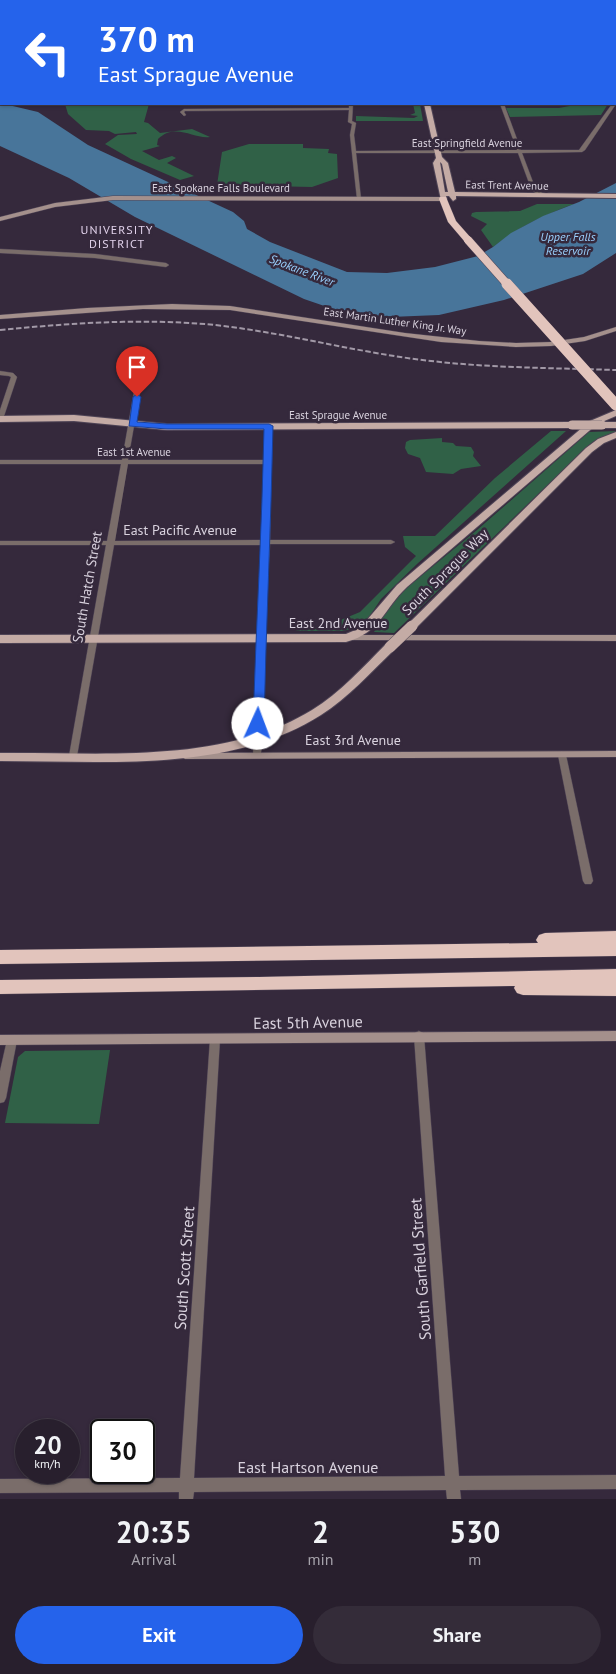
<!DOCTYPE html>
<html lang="en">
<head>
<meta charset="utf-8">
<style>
	body { margin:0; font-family:"PT Sans",sans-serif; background:#342c39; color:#f1f3f6; height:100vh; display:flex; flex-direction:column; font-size:19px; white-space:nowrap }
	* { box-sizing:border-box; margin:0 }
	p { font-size:16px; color:#a5a2aa }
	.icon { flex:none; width:28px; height:28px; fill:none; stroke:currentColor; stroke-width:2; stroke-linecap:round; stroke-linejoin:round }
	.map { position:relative; height:1499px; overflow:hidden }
	.side { display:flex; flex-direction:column; background:#281f2d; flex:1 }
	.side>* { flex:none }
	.banner { position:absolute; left:0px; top:0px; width:616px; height:105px; box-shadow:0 1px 4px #0004,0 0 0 1px #443d49; background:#2563eb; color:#fff; overflow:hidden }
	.speed { position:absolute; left:15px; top:1419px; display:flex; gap:10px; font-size:25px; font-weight:700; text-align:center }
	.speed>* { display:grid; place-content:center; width:65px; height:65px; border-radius:50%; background:#281f2d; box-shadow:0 1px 4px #0004,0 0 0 1px #443d49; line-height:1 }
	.speed small { font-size:12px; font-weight:400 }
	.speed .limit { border:2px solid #111; border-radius:8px; background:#fff; color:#111 }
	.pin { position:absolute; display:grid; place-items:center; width:42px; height:42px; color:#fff; margin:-51px -21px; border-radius:50% 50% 50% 0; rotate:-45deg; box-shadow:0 0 5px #0007 }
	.pin .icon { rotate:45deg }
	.me { position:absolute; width:55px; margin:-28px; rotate:2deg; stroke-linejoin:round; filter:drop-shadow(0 0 4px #0008) }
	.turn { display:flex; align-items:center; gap:18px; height:105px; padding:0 15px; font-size:22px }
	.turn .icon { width:65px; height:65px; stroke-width:2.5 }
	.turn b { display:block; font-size:35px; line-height:42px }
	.eta { display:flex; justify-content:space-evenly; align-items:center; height:85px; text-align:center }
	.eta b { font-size:30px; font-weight:600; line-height:35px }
	.primary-button { display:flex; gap:10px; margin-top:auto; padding:10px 15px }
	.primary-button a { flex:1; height:58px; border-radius:30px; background:#2563eb; color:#fff; font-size:20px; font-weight:600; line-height:58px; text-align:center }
	.primary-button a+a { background:#342c39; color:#f1f3f6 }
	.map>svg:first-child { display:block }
	.green { fill:#306147 }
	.water { fill:#48759a }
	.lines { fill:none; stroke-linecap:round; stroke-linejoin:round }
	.street-casing { stroke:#4f4456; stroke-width:1 }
	.secondary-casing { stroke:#4f4456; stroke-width:1 }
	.primary-casing { stroke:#4f4456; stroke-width:2 }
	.highway-casing { stroke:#4f4456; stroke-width:1 }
	.street { fill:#7a6d6a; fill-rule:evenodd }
	.secondary { fill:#a4908c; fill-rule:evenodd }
	.primary { fill:#c4aba5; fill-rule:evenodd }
	.highway { fill:#e2c4bc; fill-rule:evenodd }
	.rail { stroke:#a299a7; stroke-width:2; stroke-dasharray:5.5 2.5; stroke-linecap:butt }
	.primary-bridge-far1-casing { stroke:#4f4456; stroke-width:9; stroke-linecap:butt }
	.primary-bridge-casing { stroke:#4f4456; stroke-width:12; stroke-linecap:butt }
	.highway-bridge-far1-casing { stroke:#4f4456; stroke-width:9; stroke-linecap:butt }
	.highway-bridge-casing { stroke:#4f4456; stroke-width:11; stroke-linecap:butt }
	.primary-bridge-far1 { stroke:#c4aba5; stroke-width:9 }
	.primary-bridge { stroke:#c4aba5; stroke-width:11 }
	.highway-bridge-far1 { stroke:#e2c4bc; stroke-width:8 }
	.highway-bridge { stroke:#e2c4bc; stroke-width:11 }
	.route { fill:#2563eb; stroke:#184099 }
	.labels { text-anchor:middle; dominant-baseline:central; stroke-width:5; stroke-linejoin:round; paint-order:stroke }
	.far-street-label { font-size:11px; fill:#d9d2de; stroke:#35293c }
	.far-neighbourhood-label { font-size:12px; letter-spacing:1px; fill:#e1d2eb; stroke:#35293c }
	.far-water-label { font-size:12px; font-style:italic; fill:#99cffc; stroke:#35293c }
	.street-label { font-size:14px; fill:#d9d2de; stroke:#35293c }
	.near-street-label { font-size:16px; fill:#d9d2de; stroke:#35293c }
</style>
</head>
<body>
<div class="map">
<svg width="616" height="1499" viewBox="0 0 616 1499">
	<rect width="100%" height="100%" fill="#35293c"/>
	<!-- green -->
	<g class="green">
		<path d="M65,104H149L144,122L148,123L160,133L192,129L210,137C195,140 176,122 158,139L157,145L160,146L142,151L159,160L172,156L176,158L167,163L194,176L180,180L131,159L105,144L118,135L137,134L136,132L115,134L109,131L86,130L68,114Z"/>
		<path d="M413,104H420L423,121H356V116L414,118L418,116L410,115L415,113Z"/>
		<path d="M580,104H608L601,115L510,117L506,108H559Z"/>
		<path d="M249,144H303V148L329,149L328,153L337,154L338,178L312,187L217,185L222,152Z"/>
		<path d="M537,204H574C544,215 518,227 493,247L481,230L487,224L471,216L472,213L476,212L520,211Z"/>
		<path d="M551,431H566L417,564L381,599L369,617L359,627L343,631H295L331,624L360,612L416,556L405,547L403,536H435L495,478Z"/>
		<path d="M616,431V433L598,439L590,444L394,633L374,632L393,599L477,530L589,432Z"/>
		<path d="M442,438V442L453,443L456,446L471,447L474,452L473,456L481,466L461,469L453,474L426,472L420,458L408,454L405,448L406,442L410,440Z"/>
		<path d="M110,1050L99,1124L5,1123L18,1057L25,1051Z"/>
	</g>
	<!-- water -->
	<path class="water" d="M0,103L38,112L88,145L233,212L244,221L247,229L270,242L347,272L387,273L435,267L478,256L493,247L511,233L543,216L579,202L616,183V253L583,274L504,300L439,315L390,317L339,311L304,299L135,217L69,178L0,146Z"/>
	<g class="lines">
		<defs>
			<g id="street">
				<path d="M550,0H554L555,1H551Z"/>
				<path d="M615,103L616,104L585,150L582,152L522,153L536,190L545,194V196H541L532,191L518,153H356L361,199L359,200L357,199L350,135L352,124L348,122L349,110L185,111L184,112L186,115L184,116L180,112L184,109L349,108V104H353L352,121L356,123L354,135L356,151L517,150L500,104H504L521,150H579L612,104Z"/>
				<path d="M0,249L95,254L166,263L169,265L166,267L95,258L0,253Z"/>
				<path d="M143,356L146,358L128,460H265L266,426L271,425L270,540H391L395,542L391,544H270L267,587L261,756L260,758H254L253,756L259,587L262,545H114L77,756L73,759L69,756L106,545H0V541H107L121,464H0V460H122L140,358ZM128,464H265L263,540L115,541Z"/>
				<path d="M0,371L13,373L17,377L3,419L0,421V410L11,377L9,376L0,375Z"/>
				<path d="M562,752L566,755L593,881L591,884H585L583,881L558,755Z"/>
				<path d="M419,1031L423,1033L424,1036L459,1476L616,1475V1489L460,1490L461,1499H447L446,1490L194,1492L193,1499H179V1492L0,1493V1479L180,1478L210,1039L211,1036L215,1034L219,1036L220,1039L194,1478L445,1476L414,1036L415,1033Z"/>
				<path d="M12,1035L16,1037L17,1040L6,1098L4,1102L0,1103V1071L7,1040L8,1037Z"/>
			</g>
			<g id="secondary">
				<path d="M0,0H324L0,2Z"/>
				<path d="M113,196L443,197L446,199L443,201L113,200L55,207L0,221V217L55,203Z"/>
				<path d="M172,304L230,306L405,333L479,341L516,343L551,342L584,337L616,327V331L585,341L551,346L516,347L441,342L230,310L143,309L0,319V315L87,308Z"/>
				<path d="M346,635H616V641L343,640L341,638L343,636Z"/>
				<path d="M616,751V757L185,759L180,756L185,753Z"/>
				<path d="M616,1031V1041L0,1045V1035Z"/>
			</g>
			<g id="primary">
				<path d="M404,0H409V1H405Z"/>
				<path d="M424,104H430L442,157L448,163L455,192L616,194V198L456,196V199L453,201L449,196H446L447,200H441L433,163L436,158ZM440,162L442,164L448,192H445Z"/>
				<path d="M616,410V416L602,422H616V428H602L596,425C533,479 470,533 407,587C383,609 382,632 346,642L0,643V635L346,634L360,628L397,585L590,421Z"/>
				<path d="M74,415L167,424L572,422L577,425L572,428L167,430L74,421L0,422V416Z"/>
				<path d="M616,432V438L604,443L592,452L416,628H408L406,626L408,624L586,448L598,439Z"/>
				<path d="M390,643L396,647L394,650C371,672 348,698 321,715C230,773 104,761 0,761V753C102,752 222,765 312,710C340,693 363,667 386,644Z"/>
			</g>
			<g id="highway">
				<path d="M440,197H446L456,221L471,238V242H465L448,222L439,199Z"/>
				<path d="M616,931V956L0,964V950L538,943L536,940L539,935L545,933Z"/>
				<path d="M616,969V996L523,995L517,993L514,988L515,986L0,994V980L259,977Z"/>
			</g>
		</defs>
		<!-- street casing -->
		<use href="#street" class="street-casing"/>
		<!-- secondary casing -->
		<use href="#secondary" class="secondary-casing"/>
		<!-- primary casing -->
		<use href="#primary" class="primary-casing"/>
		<!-- highway casing -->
		<use href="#highway" class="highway-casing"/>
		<!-- street -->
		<use href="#street" class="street"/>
		<!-- secondary -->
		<use href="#secondary" class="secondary"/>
		<!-- primary -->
		<use href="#primary" class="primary"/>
		<!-- highway -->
		<use href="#highway" class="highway"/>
		<!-- rail -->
		<path class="rail" d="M0,330C72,323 143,318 215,325C288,333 358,353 431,361C492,368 554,368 616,370"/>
		<defs>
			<path id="primary-bridge-far1" d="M572,425H602"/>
			<path id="primary-bridge" d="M390,647L412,626"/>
			<path id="highway-bridge-far1" d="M468,240L508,285"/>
			<path id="highway-bridge" d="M507,284L616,405"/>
		</defs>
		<!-- primary-bridge-far1 casing -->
		<use href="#primary-bridge-far1" class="primary-bridge-far1-casing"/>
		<!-- primary-bridge casing -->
		<use href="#primary-bridge" class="primary-bridge-casing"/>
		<!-- highway-bridge-far1 casing -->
		<use href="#highway-bridge-far1" class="highway-bridge-far1-casing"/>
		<!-- highway-bridge casing -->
		<use href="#highway-bridge" class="highway-bridge-casing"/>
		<!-- primary-bridge-far1 -->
		<use href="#primary-bridge-far1" class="primary-bridge-far1"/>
		<!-- primary-bridge -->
		<use href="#primary-bridge" class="primary-bridge"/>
		<!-- highway-bridge-far1 -->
		<use href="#highway-bridge-far1" class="highway-bridge-far1"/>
		<!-- highway-bridge -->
		<use href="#highway-bridge" class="highway-bridge"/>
	</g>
	<!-- route -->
	<path class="route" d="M137,394L141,397L137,422L167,424H269L273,426C271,526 266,625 264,724L262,727L258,728L253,724C256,626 262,527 264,429H167L129,426L133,397Z"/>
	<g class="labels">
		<!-- far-street labels -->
		<g class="far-street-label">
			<text x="467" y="143">East Springfield Avenue</text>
			<text transform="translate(507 185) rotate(1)">East Trent Avenue</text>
			<text x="221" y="188">East Spokane Falls Boulevard</text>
			<text transform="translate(395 321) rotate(8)">East Martin Luther King Jr. Way</text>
			<text x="338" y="415">East Sprague Avenue</text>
			<text x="134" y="452">East 1st Avenue</text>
		</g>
		<!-- far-neighbourhood labels -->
		<g class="far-neighbourhood-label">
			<text x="117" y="229">UNIVERSITY<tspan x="117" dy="14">DISTRICT</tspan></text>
		</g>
		<!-- far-water labels -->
		<g class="far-water-label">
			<text x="568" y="236">Upper Falls<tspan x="568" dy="14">Reservoir</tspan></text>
			<text transform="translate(302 270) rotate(21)">Spokane River</text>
		</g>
		<!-- street labels -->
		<g class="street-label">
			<text x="180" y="530">East Pacific Avenue</text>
			<text transform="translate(445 572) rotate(-45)">South Sprague Way</text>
			<text transform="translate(87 587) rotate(-80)">South Hatch Street</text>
			<text x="338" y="623">East 2nd Avenue</text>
			<text x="353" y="740">East 3rd Avenue</text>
		</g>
		<!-- near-street labels -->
		<g class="near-street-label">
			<text transform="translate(308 1022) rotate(-1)">East 5th Avenue</text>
			<text transform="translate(184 1268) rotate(-86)">South Scott Street</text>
			<text transform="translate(420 1269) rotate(-94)">South Garfield Street</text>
			<text x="308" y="1467">East Hartson Avenue</text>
		</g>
	</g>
</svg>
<div class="speed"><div>20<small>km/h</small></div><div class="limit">30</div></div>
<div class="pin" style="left:137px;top:397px;background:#d93025"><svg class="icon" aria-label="arrive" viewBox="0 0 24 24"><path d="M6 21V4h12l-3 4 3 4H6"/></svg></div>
<svg class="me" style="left:258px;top:724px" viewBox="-20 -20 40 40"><circle r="19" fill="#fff"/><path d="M0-13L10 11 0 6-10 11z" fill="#2563eb"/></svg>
<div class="banner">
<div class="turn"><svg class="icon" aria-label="left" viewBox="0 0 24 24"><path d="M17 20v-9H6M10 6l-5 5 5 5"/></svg><div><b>370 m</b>East Sprague Avenue</div></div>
</div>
</div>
<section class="side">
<div class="eta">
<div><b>20:35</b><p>Arrival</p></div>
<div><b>2</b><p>min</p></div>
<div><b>530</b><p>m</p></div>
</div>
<div class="primary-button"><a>Exit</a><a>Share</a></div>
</section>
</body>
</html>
